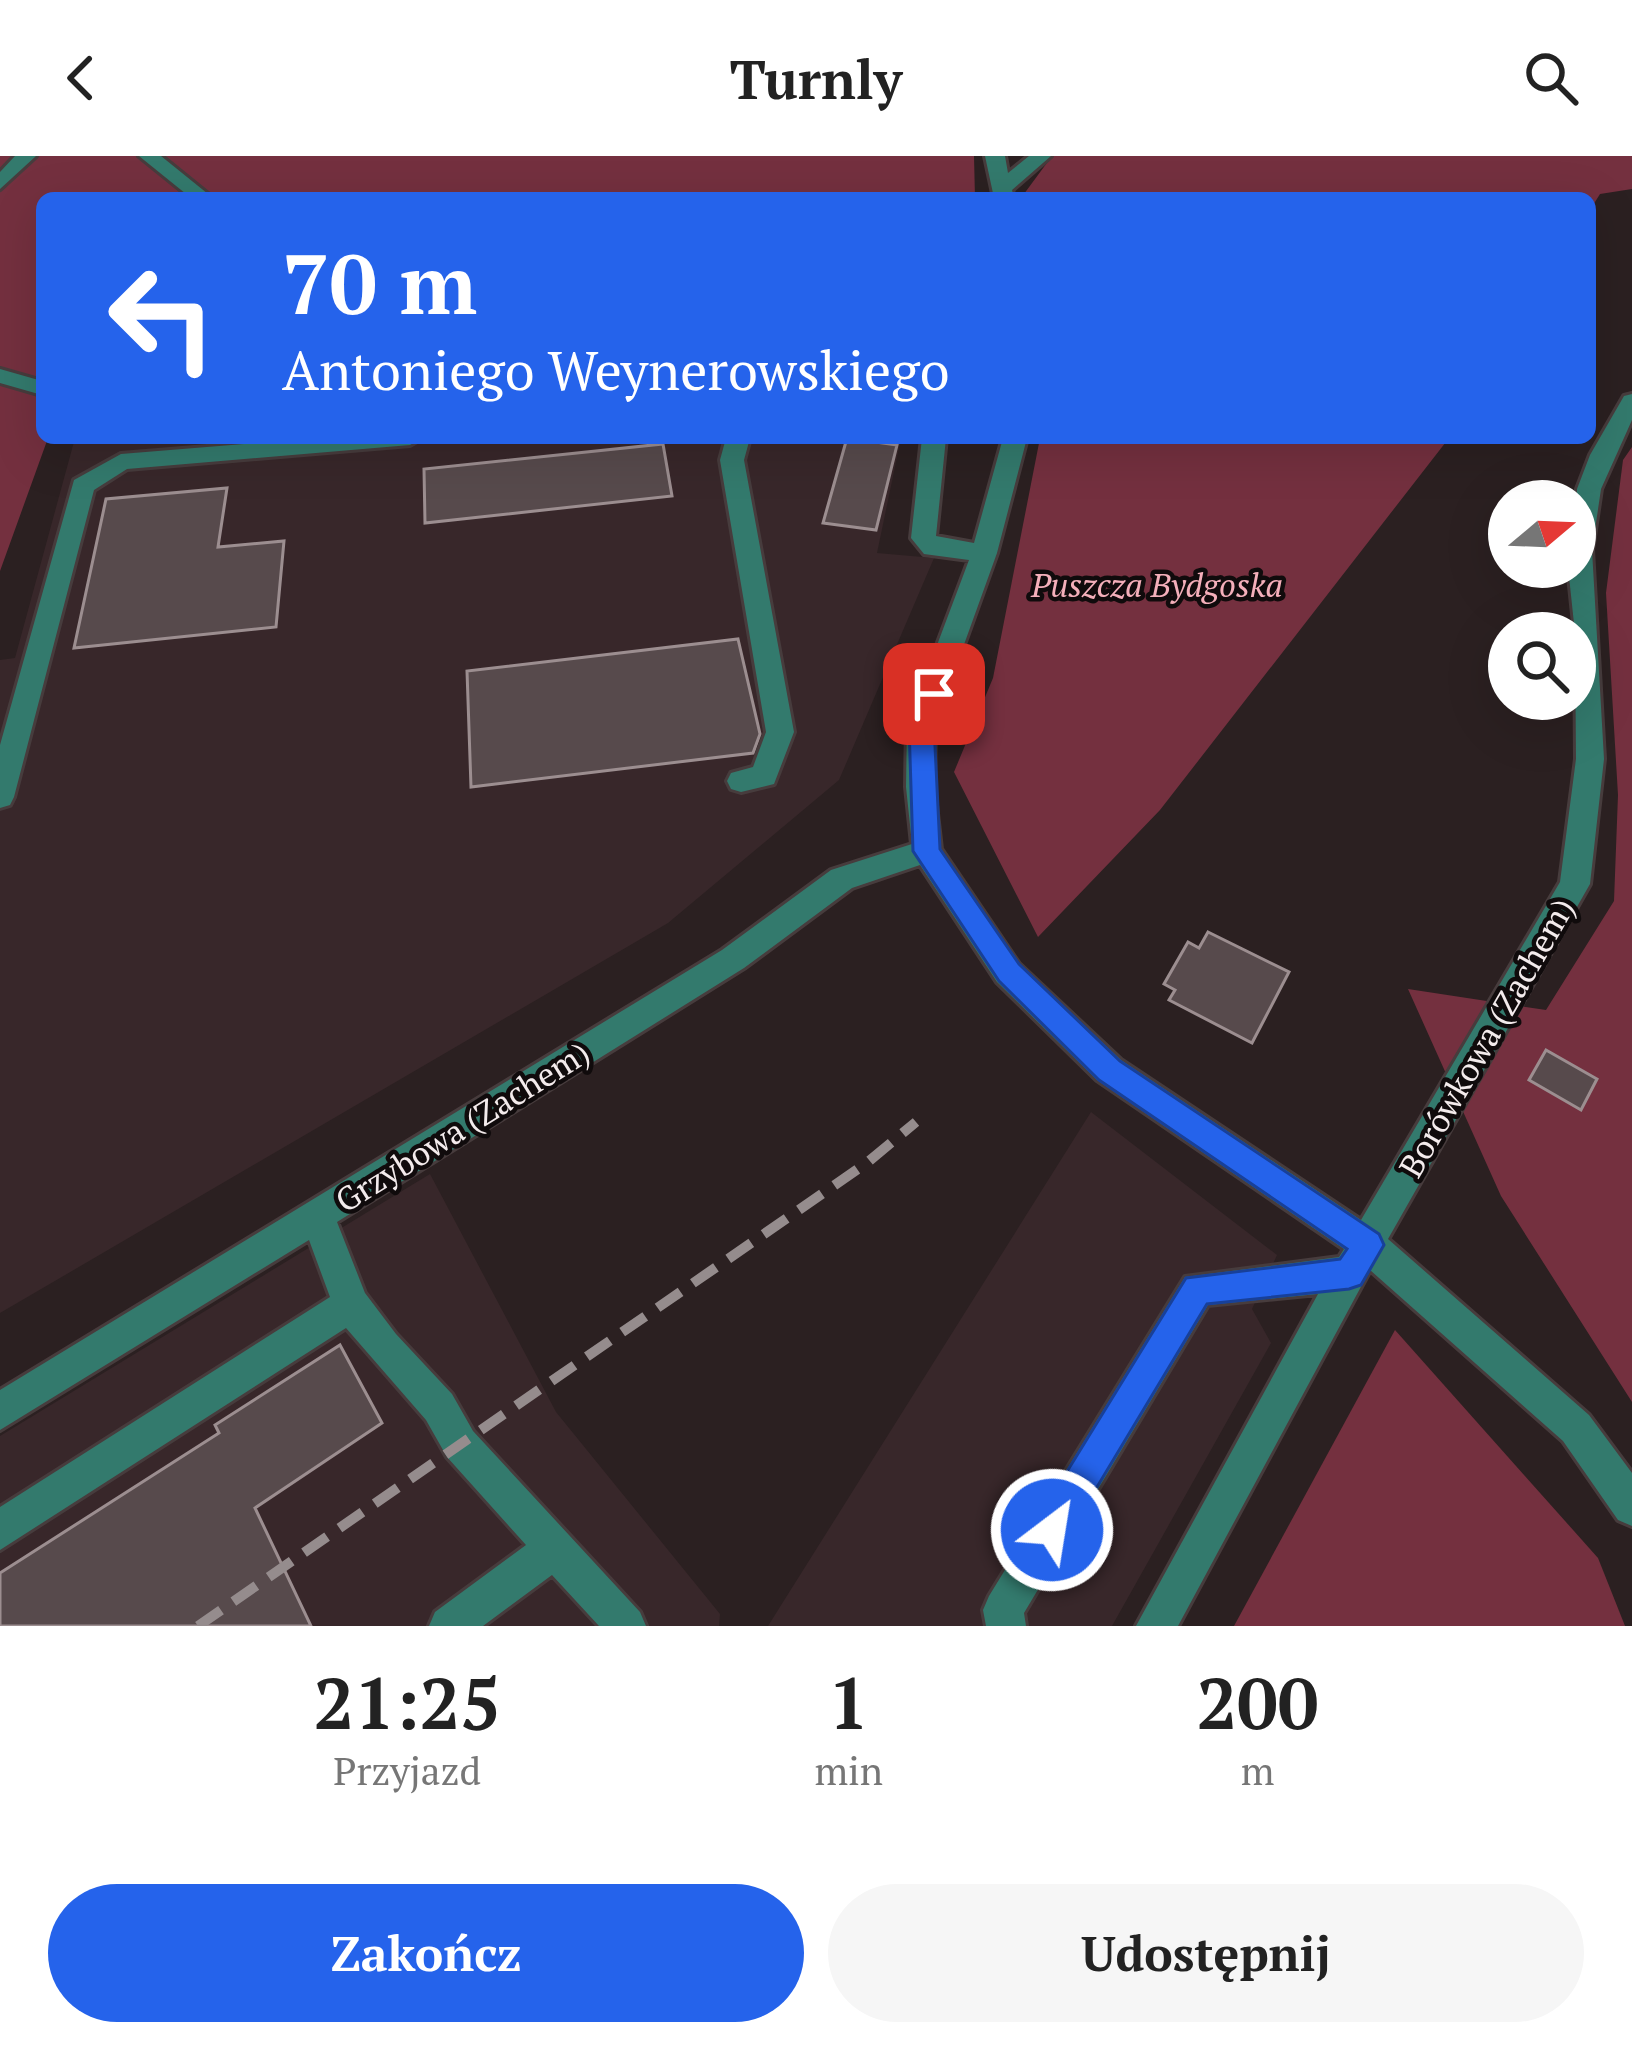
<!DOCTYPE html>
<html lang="pl">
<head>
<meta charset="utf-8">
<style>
	body { margin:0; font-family:"PT Serif",serif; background:#f6f6f6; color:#222; height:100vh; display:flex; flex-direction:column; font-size:45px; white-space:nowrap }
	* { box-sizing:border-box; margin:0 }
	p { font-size:39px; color:#767676 }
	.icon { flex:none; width:66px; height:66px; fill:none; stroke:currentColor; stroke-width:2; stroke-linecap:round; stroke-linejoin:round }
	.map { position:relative; height:1470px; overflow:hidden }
	.sheet { display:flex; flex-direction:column; background:#fff; flex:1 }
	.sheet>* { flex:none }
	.hud { position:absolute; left:36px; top:36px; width:1560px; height:252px; border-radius:18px; box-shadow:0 12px 48px #0002; background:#2563eb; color:#fff; overflow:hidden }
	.needle { width:78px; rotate:71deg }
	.fabs { position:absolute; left:1488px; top:324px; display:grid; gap:24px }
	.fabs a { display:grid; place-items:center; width:108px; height:108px; border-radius:50%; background:#fff; box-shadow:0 12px 48px #0002; font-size:60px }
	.pin { position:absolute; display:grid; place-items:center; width:102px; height:102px; color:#fff; margin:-51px; border-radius:24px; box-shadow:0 6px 18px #0006 }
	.me { position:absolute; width:132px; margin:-66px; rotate:31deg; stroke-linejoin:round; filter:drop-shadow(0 0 9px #0008) }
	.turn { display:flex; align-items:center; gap:42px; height:252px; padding:0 48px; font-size:54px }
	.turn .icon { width:156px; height:156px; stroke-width:2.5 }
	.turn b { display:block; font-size:84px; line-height:102px }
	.eta { display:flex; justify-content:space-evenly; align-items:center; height:204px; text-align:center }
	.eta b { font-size:72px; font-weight:700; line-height:84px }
	.primary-button { display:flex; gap:24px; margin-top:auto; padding:24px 48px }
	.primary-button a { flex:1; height:138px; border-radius:72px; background:#2563eb; color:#fff; font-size:48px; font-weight:700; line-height:138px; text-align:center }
	.primary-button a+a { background:#f6f6f6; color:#222 }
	header { display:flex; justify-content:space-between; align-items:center; height:156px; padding:0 48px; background:#fff; font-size:54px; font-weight:700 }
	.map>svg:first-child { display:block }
	.built { fill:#38272a }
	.green { fill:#74303f }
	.building { fill:#574a4c; stroke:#9c8e90; stroke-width:3 }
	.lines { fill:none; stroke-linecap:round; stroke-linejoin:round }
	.minor-casing { stroke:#473c3d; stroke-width:6 }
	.minor { fill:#337a6d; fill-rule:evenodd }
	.rail { stroke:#958c8d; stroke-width:10; stroke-dasharray:28 15; stroke-linecap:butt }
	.route { fill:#2563eb; stroke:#184099; stroke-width:3 }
	.labels { text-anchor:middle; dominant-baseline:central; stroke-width:9; stroke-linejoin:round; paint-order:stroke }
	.park-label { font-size:33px; font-style:italic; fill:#f4afba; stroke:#100b0c }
	.street-label { font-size:33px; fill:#f3ebec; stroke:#100b0c }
</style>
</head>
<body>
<header><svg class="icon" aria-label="back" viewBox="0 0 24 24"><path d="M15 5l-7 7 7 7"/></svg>Turnly<svg class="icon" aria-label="search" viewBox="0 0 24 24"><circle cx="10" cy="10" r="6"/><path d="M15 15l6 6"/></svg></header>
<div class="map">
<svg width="1632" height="1470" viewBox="0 0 1632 1470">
	<rect width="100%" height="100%" fill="#2b2021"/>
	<!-- built -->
	<g class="built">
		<path d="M75,282H901L877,397L934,402L839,624L668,767L0,1157V504L15,502Z"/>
		<path d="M1091,956L1277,1099L1252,1153L1271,1187L1112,1470H768Z"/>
		<path d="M430,1018L556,1256L720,1458L719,1470H0V1280Z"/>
	</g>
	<!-- green -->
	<g class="green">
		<path d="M0,0H974L975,42H42V282H48L0,415Z"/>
		<path d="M1052,0H1632V33L1600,38L1590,54V42H1021Z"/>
		<path d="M1040,282H1449L1160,654L1038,781L954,616L993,522Z"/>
		<path d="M1632,291V1246L1501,1040L1408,833L1546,854L1614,745L1618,639L1606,437L1623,304Z"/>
		<path d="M1395,1174L1598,1402L1625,1470H1234Z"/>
	</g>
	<!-- building -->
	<g class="building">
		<path d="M847,282L897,289L876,374L823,367Z"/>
		<path d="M663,288L672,340L425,367L424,313Z"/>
		<path d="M227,332L218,391L284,385L276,471L74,492L106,343Z"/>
		<path d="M738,483L760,578L753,597L471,631L467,515Z"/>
		<path d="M1208,776L1289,816L1252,887L1169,844L1175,834L1164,828L1188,786L1199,792Z"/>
		<path d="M1546,894L1597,923L1581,954L1529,924Z"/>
		<path d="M340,1189L382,1267L255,1352L311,1470H0V1417L219,1277L215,1269Z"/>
	</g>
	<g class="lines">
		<defs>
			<g id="minor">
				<path d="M15,0H36L0,33V16Z"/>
				<path d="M139,0H161L213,42H191Z"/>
				<path d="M985,0H1005L1008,17L1029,0H1051L1012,34L1014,42H994Z"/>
				<path d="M0,213L42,225V239L0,227Z"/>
				<path d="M1632,238V264L1601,333L1592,394L1604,603L1590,728L1388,1083L1589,1259L1632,1317V1370L1618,1364L1563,1285L1370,1114L1178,1470H1136L1318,1138L1208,1149L1024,1457L1026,1470H986L983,1454L989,1440L1185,1121L1339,1101L1344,1093L1097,924L997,826L920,709L852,732L744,812L337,1066L365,1137L396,1178L452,1238L473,1275L640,1456L646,1470H599L552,1419L483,1470H429L435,1456L526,1389L447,1301L426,1264L346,1172L0,1394V1351L330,1141L309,1084L0,1274V1234L722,794L831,714L912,688L906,631L907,569L969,404L924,398L911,382L922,282H946L936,380L974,387L1003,282H1027L997,397L935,569L934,631L941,693L1019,808L1121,904L1361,1064L1560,726L1576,603L1575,477L1568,411H1575L1577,333L1590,299L1624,240Z"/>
				<path d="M319,282H422L410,289L127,313L94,334L14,641L10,649L0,652V589L74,324L121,298Z"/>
				<path d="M726,282H750L744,304L794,576L774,628L741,636L731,633L727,625L731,617L753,611L766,576L720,304Z"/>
			</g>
		</defs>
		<!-- minor casing -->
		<use href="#minor" class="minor-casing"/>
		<!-- minor -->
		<use href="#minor" class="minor"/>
		<!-- rail -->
		<path class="rail" d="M198,1470L868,1006L916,966"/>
	</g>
	<!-- route -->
	<path class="route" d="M934,529L946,538L934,569L940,693L1019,808L1120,905L1379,1078L1384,1089L1361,1129L1349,1133L1207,1148L1064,1386L1052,1392L1039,1386L1034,1374L1039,1361L1186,1122L1340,1103L1347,1093L1099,924L999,825L913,695L909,569L925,532Z"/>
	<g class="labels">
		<!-- park labels -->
		<g class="park-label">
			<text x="1157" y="428">Puszcza Bydgoska</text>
		</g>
		<!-- street labels -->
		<g class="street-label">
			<text transform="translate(1486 881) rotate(-60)">Borówkowa (Zachem)</text>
			<text transform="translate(462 970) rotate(-32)">Grzybowa (Zachem)</text>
		</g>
	</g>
</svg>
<div class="fabs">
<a><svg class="needle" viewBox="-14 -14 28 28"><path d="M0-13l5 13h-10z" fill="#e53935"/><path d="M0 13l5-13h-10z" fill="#767676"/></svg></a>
<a><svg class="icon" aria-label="search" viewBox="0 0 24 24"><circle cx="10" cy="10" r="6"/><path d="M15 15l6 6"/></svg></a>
</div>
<div class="pin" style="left:934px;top:538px;background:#d93025"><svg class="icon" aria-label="arrive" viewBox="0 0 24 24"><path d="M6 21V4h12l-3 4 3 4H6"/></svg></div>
<svg class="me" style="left:1052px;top:1374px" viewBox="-20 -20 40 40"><circle r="17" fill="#2563eb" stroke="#fff" stroke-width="3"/><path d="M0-11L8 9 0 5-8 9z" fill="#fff"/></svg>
<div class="hud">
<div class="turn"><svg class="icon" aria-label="left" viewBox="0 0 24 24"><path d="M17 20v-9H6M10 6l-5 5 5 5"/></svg><div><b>70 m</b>Antoniego Weynerowskiego</div></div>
</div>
</div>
<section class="sheet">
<div class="eta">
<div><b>21:25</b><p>Przyjazd</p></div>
<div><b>1</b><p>min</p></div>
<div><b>200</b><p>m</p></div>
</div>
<div class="primary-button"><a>Zakończ</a><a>Udostępnij</a></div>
</section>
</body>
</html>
